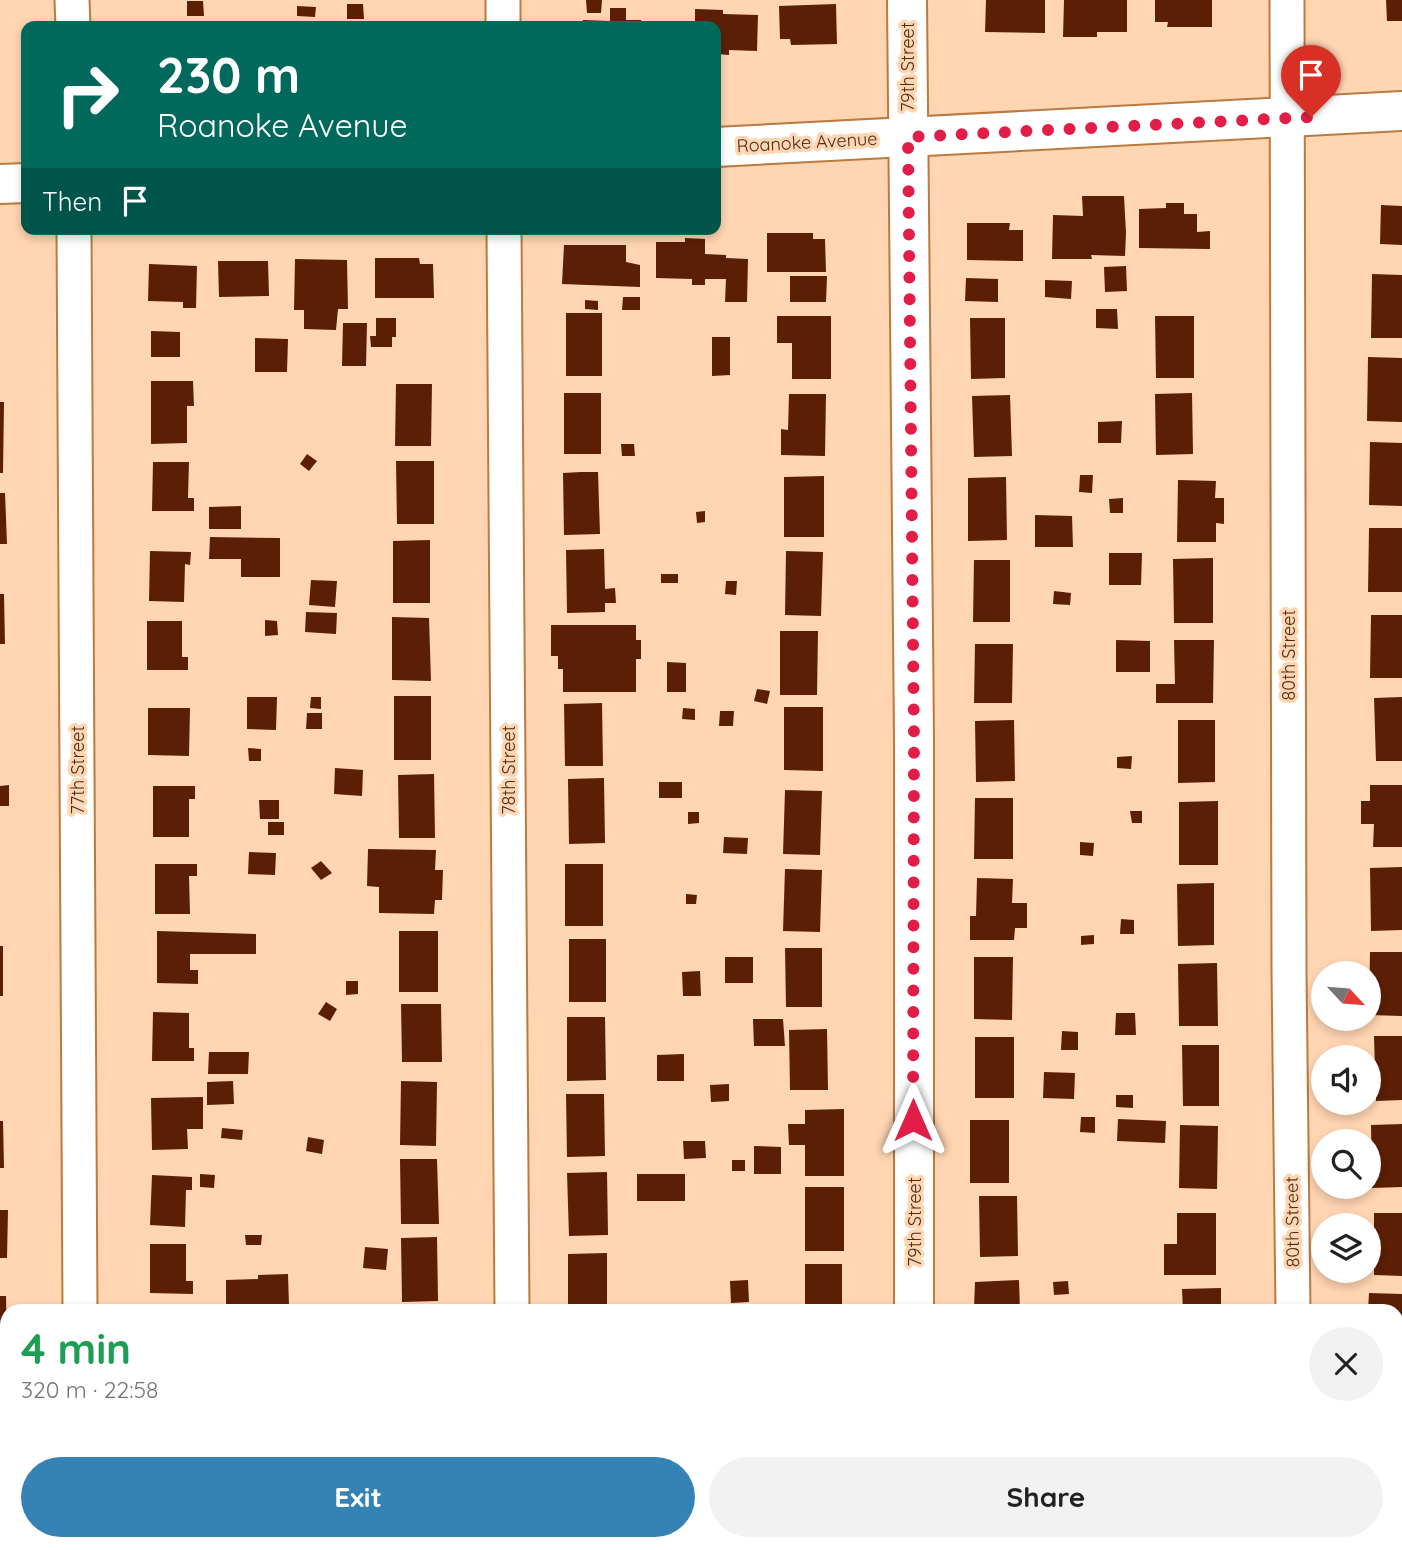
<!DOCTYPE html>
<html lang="en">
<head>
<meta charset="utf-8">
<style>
	body { margin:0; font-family:Quicksand,sans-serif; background:#f2f2f2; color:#202124; height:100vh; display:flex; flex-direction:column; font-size:26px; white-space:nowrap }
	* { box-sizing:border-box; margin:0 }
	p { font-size:23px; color:#757577 }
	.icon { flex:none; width:38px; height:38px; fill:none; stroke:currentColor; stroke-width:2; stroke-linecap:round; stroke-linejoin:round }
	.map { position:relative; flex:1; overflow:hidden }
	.sheet { position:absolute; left:0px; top:1304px; width:1404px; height:247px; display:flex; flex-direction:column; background:#fff; border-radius:21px 21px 0 0; box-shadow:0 4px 10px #0003 }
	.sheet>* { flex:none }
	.guide { position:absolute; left:21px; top:21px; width:700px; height:214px; border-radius:14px; box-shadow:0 4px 10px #0003; background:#00695c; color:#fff; overflow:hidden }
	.needle { width:46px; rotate:116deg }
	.buttons { position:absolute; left:1311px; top:961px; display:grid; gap:14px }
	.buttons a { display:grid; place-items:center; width:70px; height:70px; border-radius:50%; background:#fff; box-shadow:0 4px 10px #0003; font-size:35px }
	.pin { position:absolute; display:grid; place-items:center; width:60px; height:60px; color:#fff; margin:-72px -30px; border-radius:50% 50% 50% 0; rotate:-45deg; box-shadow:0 0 7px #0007 }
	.pin .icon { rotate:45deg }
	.me { position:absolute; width:77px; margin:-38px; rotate:0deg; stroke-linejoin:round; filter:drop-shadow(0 0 5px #0008) }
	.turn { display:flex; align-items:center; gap:24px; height:147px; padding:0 21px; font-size:32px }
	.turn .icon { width:91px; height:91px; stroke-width:2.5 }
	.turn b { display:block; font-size:49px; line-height:60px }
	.then { display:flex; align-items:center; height:66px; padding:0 21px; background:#0003; gap:14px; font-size:26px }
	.round { display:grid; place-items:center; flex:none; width:74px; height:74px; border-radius:37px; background:#f2f2f2 }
	.headline { display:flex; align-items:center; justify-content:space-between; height:119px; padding:0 21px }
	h1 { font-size:42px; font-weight:800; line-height:52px; color:#1e9e55 }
	.cta { display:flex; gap:14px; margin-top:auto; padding:14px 21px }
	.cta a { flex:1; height:80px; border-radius:42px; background:#3582b5; color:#fff; font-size:28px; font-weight:800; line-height:80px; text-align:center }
	.cta a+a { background:#f2f2f2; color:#202124 }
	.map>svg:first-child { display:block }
	.building { fill:#5b1f05 }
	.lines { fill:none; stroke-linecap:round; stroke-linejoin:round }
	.street-casing { stroke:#ba7a40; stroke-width:37 }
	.secondary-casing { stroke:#ba7a40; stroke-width:42 }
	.street { stroke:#fff; stroke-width:33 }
	.secondary { stroke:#fff; stroke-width:38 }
	.route { stroke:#e11d48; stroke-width:12; stroke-dasharray:0 21.6 }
	.labels { text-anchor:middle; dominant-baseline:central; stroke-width:7; stroke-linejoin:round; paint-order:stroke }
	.street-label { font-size:18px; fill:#492d15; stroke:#ffd5b2 }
</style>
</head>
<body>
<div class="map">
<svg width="1402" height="1550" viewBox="0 0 1402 1550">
	<rect width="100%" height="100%" fill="#ffd5b2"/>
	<!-- building -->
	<g class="building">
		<path d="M586,0H602L601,13H587Z"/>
		<path d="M986,0H1045V33L985,32Z"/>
		<path d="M1064,0H1127V32H1097V37H1063Z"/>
		<path d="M1155,0H1212V27H1167L1168,22H1155Z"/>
		<path d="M1386,0H1402V21H1387Z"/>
		<path d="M187,1H203L204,16H187Z"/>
		<path d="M347,4H363L364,19H347Z"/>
		<path d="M836,4L837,44L791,45L790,39H780L779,6Z"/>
		<path d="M297,6L316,7L315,17L297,16Z"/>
		<path d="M610,8H626V20H641V26H583V20L610,21Z"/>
		<path d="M695,9L723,10V14L758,15L757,51L729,50V55L716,54V26H695Z"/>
		<path d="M1082,196H1124L1126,233L1125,256L1091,255L1092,259H1052L1053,215L1083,216Z"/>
		<path d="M1166,203H1184V214H1197V232L1210,231V249L1139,248V209L1166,208Z"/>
		<path d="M1381,205L1402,206V245L1380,244Z"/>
		<path d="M967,223H1010L1009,230H1023V261L967,260Z"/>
		<path d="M767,233H813V239H825L826,272H767Z"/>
		<path d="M685,238L705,239V254L726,255V258L748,259L747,302H725L726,279H705V285H692V279L656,278V242H685Z"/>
		<path d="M564,245H626V262L640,265V287L562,284Z"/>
		<path d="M375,258H419L420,264H433L434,298H375Z"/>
		<path d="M295,259L347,260L348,309H338L336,330L304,329V310H294Z"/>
		<path d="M218,261H268L269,296L219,297Z"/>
		<path d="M149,264L197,266L196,308H183V302L148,301Z"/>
		<path d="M1126,266L1127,291L1105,292L1104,267Z"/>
		<path d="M1372,274L1402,275V338H1371Z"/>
		<path d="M790,276H827L826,302H790Z"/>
		<path d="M966,278L998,279V302L965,301Z"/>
		<path d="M1045,280L1072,281L1071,299L1045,297Z"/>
		<path d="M623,297H640V310H622Z"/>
		<path d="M585,300L598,301V310L585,309Z"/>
		<path d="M1096,309H1117L1118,329L1096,328Z"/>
		<rect x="566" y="313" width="36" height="63"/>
		<path d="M777,316H831V379H792V343H777Z"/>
		<path d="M1155,316H1194V378H1156Z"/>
		<path d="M376,318H396V337H392V347H371L370,336H376Z"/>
		<path d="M970,318H1005V378L971,379Z"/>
		<path d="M343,323H367L366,366H342Z"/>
		<path d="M151,331L180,332V357H151Z"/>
		<path d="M712,337H730V375L712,376Z"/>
		<path d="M255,338L288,339L287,372H255Z"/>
		<path d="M1368,357L1402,358V422L1367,421Z"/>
		<path d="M151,381H193L194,406H187V443L151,444Z"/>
		<path d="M396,384H432L431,446H395Z"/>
		<rect x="564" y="393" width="37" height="61"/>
		<path d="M1192,393L1193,454L1156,455L1155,394Z"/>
		<path d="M789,394H826L825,456L781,455V429L788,430Z"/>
		<path d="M1010,395L1012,456L974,457L972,396Z"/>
		<path d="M0,402H4L3,473H0Z"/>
		<path d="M1122,421L1121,443H1098V422Z"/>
		<path d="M1370,442L1402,443V506L1369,505Z"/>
		<path d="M621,444H634L635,456H622Z"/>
		<path d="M307,454L317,461L309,471L300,464Z"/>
		<path d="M396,461H434V524H397Z"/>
		<path d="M153,462H189L188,498H194V511H152Z"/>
		<path d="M581,472H598L600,534L564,535L563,473Z"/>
		<path d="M1080,475H1093L1092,493L1079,492Z"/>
		<path d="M824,476V537H784V477Z"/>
		<path d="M1006,477L1007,540L968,541V478Z"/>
		<path d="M1178,480L1216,481L1215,498H1224V524L1216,523V542H1177Z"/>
		<path d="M0,493H5L7,544H0Z"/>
		<path d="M1123,498V513H1110L1109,499Z"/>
		<path d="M241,506V529H209V507Z"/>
		<path d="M705,511V522L697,523L696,512Z"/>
		<path d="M1035,515L1072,516L1073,547H1035Z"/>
		<path d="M1369,528H1402V592H1368Z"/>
		<path d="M210,537L280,538V577H241V559H209Z"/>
		<path d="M430,540V603H393V541Z"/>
		<path d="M604,549L605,589L615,588L616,603H605V612L567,613L566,550Z"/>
		<path d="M150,551L191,552L190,565L185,564L184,602L149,601Z"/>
		<path d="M786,551L823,552L821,616L785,615Z"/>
		<path d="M1109,553H1142L1141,585H1109Z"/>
		<path d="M1213,558V623H1174L1173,559Z"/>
		<path d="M974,560H1010V622H973Z"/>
		<rect x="661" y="574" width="17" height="9"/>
		<path d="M311,580L337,581L335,607L309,605Z"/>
		<path d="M726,581H737L736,595L725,594Z"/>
		<path d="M1054,591L1071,593L1070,605L1053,604Z"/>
		<path d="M0,594H4L5,644H0Z"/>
		<path d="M306,612L337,613L336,634L305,632Z"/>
		<path d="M1371,615H1402V678H1370Z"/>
		<path d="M392,617L429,618L431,681L392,680Z"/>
		<path d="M265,620L277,621L278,635L265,636Z"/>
		<path d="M147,621H182V657H188V670H147Z"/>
		<path d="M551,625H636V640H641V659H636V692H563V669H558V656H551Z"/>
		<path d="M780,631H818L817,695H780Z"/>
		<path d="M1116,640L1150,641V672H1116Z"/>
		<path d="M1174,640H1214L1213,703H1156V684H1175Z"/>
		<path d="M975,644H1013L1012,703H974Z"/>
		<path d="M667,662L686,663V692H667Z"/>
		<path d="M757,689L770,691L767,704L754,701Z"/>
		<rect x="394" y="696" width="37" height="64"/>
		<path d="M247,697H277L276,730L247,729Z"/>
		<path d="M311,697H321V709L310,708Z"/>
		<path d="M1402,697V761H1376L1374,698Z"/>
		<path d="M602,703L603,766H565L564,704Z"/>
		<path d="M784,707H823V771L784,770Z"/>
		<path d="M148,708H190L189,756L148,755Z"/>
		<path d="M683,708L695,709V720L682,719Z"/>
		<path d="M720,711H734L733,726H719Z"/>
		<path d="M307,713H322V729H306Z"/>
		<path d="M1014,720L1015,781L976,782L975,721Z"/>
		<path d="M1178,720H1215V782L1178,783Z"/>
		<path d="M248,748L261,749V761H249Z"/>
		<path d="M1132,756L1131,769L1117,768V757Z"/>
		<path d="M335,768L363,770L362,796L334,794Z"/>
		<path d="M434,774L435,838H399L398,775Z"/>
		<path d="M604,778L605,843L569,844L568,779Z"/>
		<rect x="659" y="782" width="23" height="16"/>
		<path d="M9,785V806H0V786Z"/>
		<path d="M1370,785H1402V847H1373L1374,824H1361V801H1370Z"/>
		<path d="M153,786H195V799H189V837H153Z"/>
		<path d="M785,790L822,791L820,855L783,854Z"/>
		<path d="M975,798H1013V859H974Z"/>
		<path d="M259,800H279V819H260Z"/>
		<path d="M1218,801V865H1179V802Z"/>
		<path d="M1130,811H1142V823H1132Z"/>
		<path d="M688,812H699V823L688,824Z"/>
		<rect x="268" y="822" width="16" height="13"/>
		<path d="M724,837L748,838L747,854L723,853Z"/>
		<path d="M1080,842L1094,843L1093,856L1080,855Z"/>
		<path d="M368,849L436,850L435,870H443L442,900H435L434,914L379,913V887L367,886Z"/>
		<path d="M249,852L276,853L275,875L248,874Z"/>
		<path d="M321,861L332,873L321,880L311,868Z"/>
		<path d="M155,864H197V876H189L190,914H155Z"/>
		<rect x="565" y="864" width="38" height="62"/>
		<path d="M1402,867V930L1371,931L1370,868Z"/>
		<path d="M785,869L822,870L820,932L783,931Z"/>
		<path d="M977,878L1013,879L1012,903H1027V928H1015L1014,940H970V916H976Z"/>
		<path d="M1214,883V945L1178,946L1177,884Z"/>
		<path d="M686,894L697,895L696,904H686Z"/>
		<path d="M1121,919L1134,920V934H1120Z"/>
		<path d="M157,931L256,934V954H190V970H198V984L157,983Z"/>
		<rect x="399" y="931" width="39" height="61"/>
		<path d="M1094,935V944L1081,945V936Z"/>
		<rect x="569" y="939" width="37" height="63"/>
		<rect x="0" y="946" width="3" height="50"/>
		<path d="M785,948H822V1007H786Z"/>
		<path d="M1370,952H1402V1016L1369,1015Z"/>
		<rect x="725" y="957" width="28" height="26"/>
		<path d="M974,957H1013L1012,1020L974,1019Z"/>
		<path d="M1217,963L1218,1026H1179L1178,964Z"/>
		<path d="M700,971L701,996H683L682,972Z"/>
		<path d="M346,981H358V994L346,995Z"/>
		<path d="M326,1002L337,1009L330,1021L318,1014Z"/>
		<path d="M401,1004H441L442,1062H402Z"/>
		<path d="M153,1012L189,1013V1048H194V1061H152Z"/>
		<path d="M1116,1013H1135L1136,1035H1115Z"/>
		<path d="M567,1017H605L606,1080L567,1081Z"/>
		<path d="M753,1019H783L785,1046H754Z"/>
		<path d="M827,1029L828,1090H790L789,1030Z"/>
		<path d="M1062,1031L1078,1032V1050H1061Z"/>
		<path d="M1374,1036H1402V1100L1376,1101Z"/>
		<rect x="975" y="1037" width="39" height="61"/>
		<path d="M1182,1045H1219V1106H1183Z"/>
		<path d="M209,1052H249L248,1074H208Z"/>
		<path d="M684,1054V1081H657V1055Z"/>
		<path d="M1044,1072L1075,1073L1074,1099L1043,1098Z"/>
		<path d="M233,1081L234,1104L207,1105V1082Z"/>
		<path d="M401,1081L437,1082L436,1146L400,1145Z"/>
		<path d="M729,1084V1101L711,1102L710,1085Z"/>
		<path d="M566,1094H604L605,1156L567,1157Z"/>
		<path d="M1116,1095H1133V1108L1116,1107Z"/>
		<path d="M203,1097V1129H187L188,1149L152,1150L151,1098Z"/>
		<path d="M844,1109V1176H805V1145H789L788,1124H805V1110Z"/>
		<path d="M1081,1117H1095V1133L1080,1132Z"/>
		<path d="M1118,1119L1166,1121L1165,1143L1117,1141Z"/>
		<rect x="970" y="1120" width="39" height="63"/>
		<path d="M0,1121H3L4,1168H0Z"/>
		<path d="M1402,1124V1187L1372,1188L1371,1125Z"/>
		<path d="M1180,1125L1218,1126L1217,1189L1179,1188Z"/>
		<path d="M222,1128L243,1130L242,1140L221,1138Z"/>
		<path d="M308,1137L324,1140L322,1154L306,1151Z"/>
		<path d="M683,1141H705L706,1158L684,1159Z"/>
		<path d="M754,1146L781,1147V1174H754Z"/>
		<path d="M400,1159H437L439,1224H401Z"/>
		<rect x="732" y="1160" width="13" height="11"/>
		<path d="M607,1172L608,1235L569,1236L567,1173Z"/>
		<path d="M200,1174L215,1175L214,1188L200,1187Z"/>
		<rect x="637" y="1174" width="48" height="27"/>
		<path d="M152,1175L192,1177V1190H186L185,1227L150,1225Z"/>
		<rect x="805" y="1187" width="39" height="64"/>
		<path d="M979,1196H1017L1018,1256L980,1257Z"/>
		<path d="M0,1210H8L7,1258H0Z"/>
		<path d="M1177,1213H1216V1275H1164V1244H1177Z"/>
		<path d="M1374,1213H1402V1276L1374,1275Z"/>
		<path d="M245,1235H262L261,1245H246Z"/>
		<path d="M437,1237L438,1301L402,1302L401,1238Z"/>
		<path d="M150,1244H186V1281H193V1294L150,1293Z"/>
		<path d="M365,1247L388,1249L386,1270L363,1268Z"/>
		<path d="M607,1253V1311H568V1254Z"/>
		<rect x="805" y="1264" width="37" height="47"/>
		<path d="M288,1274L289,1306L226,1307V1280L258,1279V1275Z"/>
		<path d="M748,1280L749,1302L731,1303L730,1281Z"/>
		<path d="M1019,1280L1020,1311H984V1308H974L975,1282Z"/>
		<path d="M1068,1281L1069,1294L1054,1295L1053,1282Z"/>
		<path d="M1221,1288V1311H1183L1182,1289Z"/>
		<path d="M1369,1293L1402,1294V1358H1396V1311H1368Z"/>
		<path d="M0,1296H6L7,1348H0Z"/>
		<rect x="1396" y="1380" width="6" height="63"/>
		<rect x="0" y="1391" width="7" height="61"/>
		<rect x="1396" y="1462" width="6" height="62"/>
	</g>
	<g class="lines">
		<defs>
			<g id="street">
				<path d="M72,0L73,26"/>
				<path d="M503,0V26"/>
				<path d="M1287,0L1289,971L1293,1311"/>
				<path d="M74,229L80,1311"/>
				<path d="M504,229L512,1311"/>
				<path d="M81,1544V1550"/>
				<path d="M1296,1544V1550"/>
			</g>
			<g id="secondary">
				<path d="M907,0L914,738V1311"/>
				<path d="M716,147L1402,111"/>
				<path d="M0,184L26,183"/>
				<path d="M0,1519H7"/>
				<path d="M459,1544L576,1550"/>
				<path d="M916,1544V1550"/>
			</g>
		</defs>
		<!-- street casing -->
		<use href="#street" class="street-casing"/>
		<!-- secondary casing -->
		<use href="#secondary" class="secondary-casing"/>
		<!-- street -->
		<use href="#street" class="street"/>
		<!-- secondary -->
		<use href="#secondary" class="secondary"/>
	</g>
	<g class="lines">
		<!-- route -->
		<path class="route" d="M913,1120L914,738L908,137L1311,117"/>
	</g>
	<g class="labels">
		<!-- street labels -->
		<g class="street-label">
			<text transform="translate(907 67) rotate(-90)">79th Street</text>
			<text transform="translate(807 142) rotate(-3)">Roanoke Avenue</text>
			<text transform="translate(1288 655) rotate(-90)">80th Street</text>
			<text transform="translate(77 770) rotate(-90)">77th Street</text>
			<text transform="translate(508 770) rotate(-90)">78th Street</text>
			<text transform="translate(914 1222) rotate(-90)">79th Street</text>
			<text transform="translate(1292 1222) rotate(-91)">80th Street</text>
		</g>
	</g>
</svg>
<div class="buttons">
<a><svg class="needle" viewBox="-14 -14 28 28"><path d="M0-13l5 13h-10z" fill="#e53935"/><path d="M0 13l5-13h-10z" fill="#757577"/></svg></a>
<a><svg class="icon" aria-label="sound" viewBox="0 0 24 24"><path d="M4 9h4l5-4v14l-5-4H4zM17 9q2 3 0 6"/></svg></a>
<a><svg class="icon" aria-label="search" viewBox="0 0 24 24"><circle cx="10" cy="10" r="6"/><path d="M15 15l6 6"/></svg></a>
<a><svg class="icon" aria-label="layers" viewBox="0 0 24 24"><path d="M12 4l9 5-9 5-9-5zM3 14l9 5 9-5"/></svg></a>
</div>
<div class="pin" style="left:1311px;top:117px;background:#d93025"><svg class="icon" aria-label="arrive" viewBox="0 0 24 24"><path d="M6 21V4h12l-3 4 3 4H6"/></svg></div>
<svg class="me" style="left:913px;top:1120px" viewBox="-20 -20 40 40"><path d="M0-17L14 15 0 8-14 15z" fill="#e11d48" stroke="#fff" stroke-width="4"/></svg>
<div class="guide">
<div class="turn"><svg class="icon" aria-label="right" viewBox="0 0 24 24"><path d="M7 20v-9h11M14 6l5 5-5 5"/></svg><div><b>230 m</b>Roanoke Avenue</div></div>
<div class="then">Then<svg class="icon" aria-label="arrive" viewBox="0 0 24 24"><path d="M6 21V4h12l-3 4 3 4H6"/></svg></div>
</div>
<section class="sheet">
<div class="headline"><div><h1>4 min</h1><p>320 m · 22:58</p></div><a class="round"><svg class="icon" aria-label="close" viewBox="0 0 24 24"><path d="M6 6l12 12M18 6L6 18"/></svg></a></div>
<div class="cta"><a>Exit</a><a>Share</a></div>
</section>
</div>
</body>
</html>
